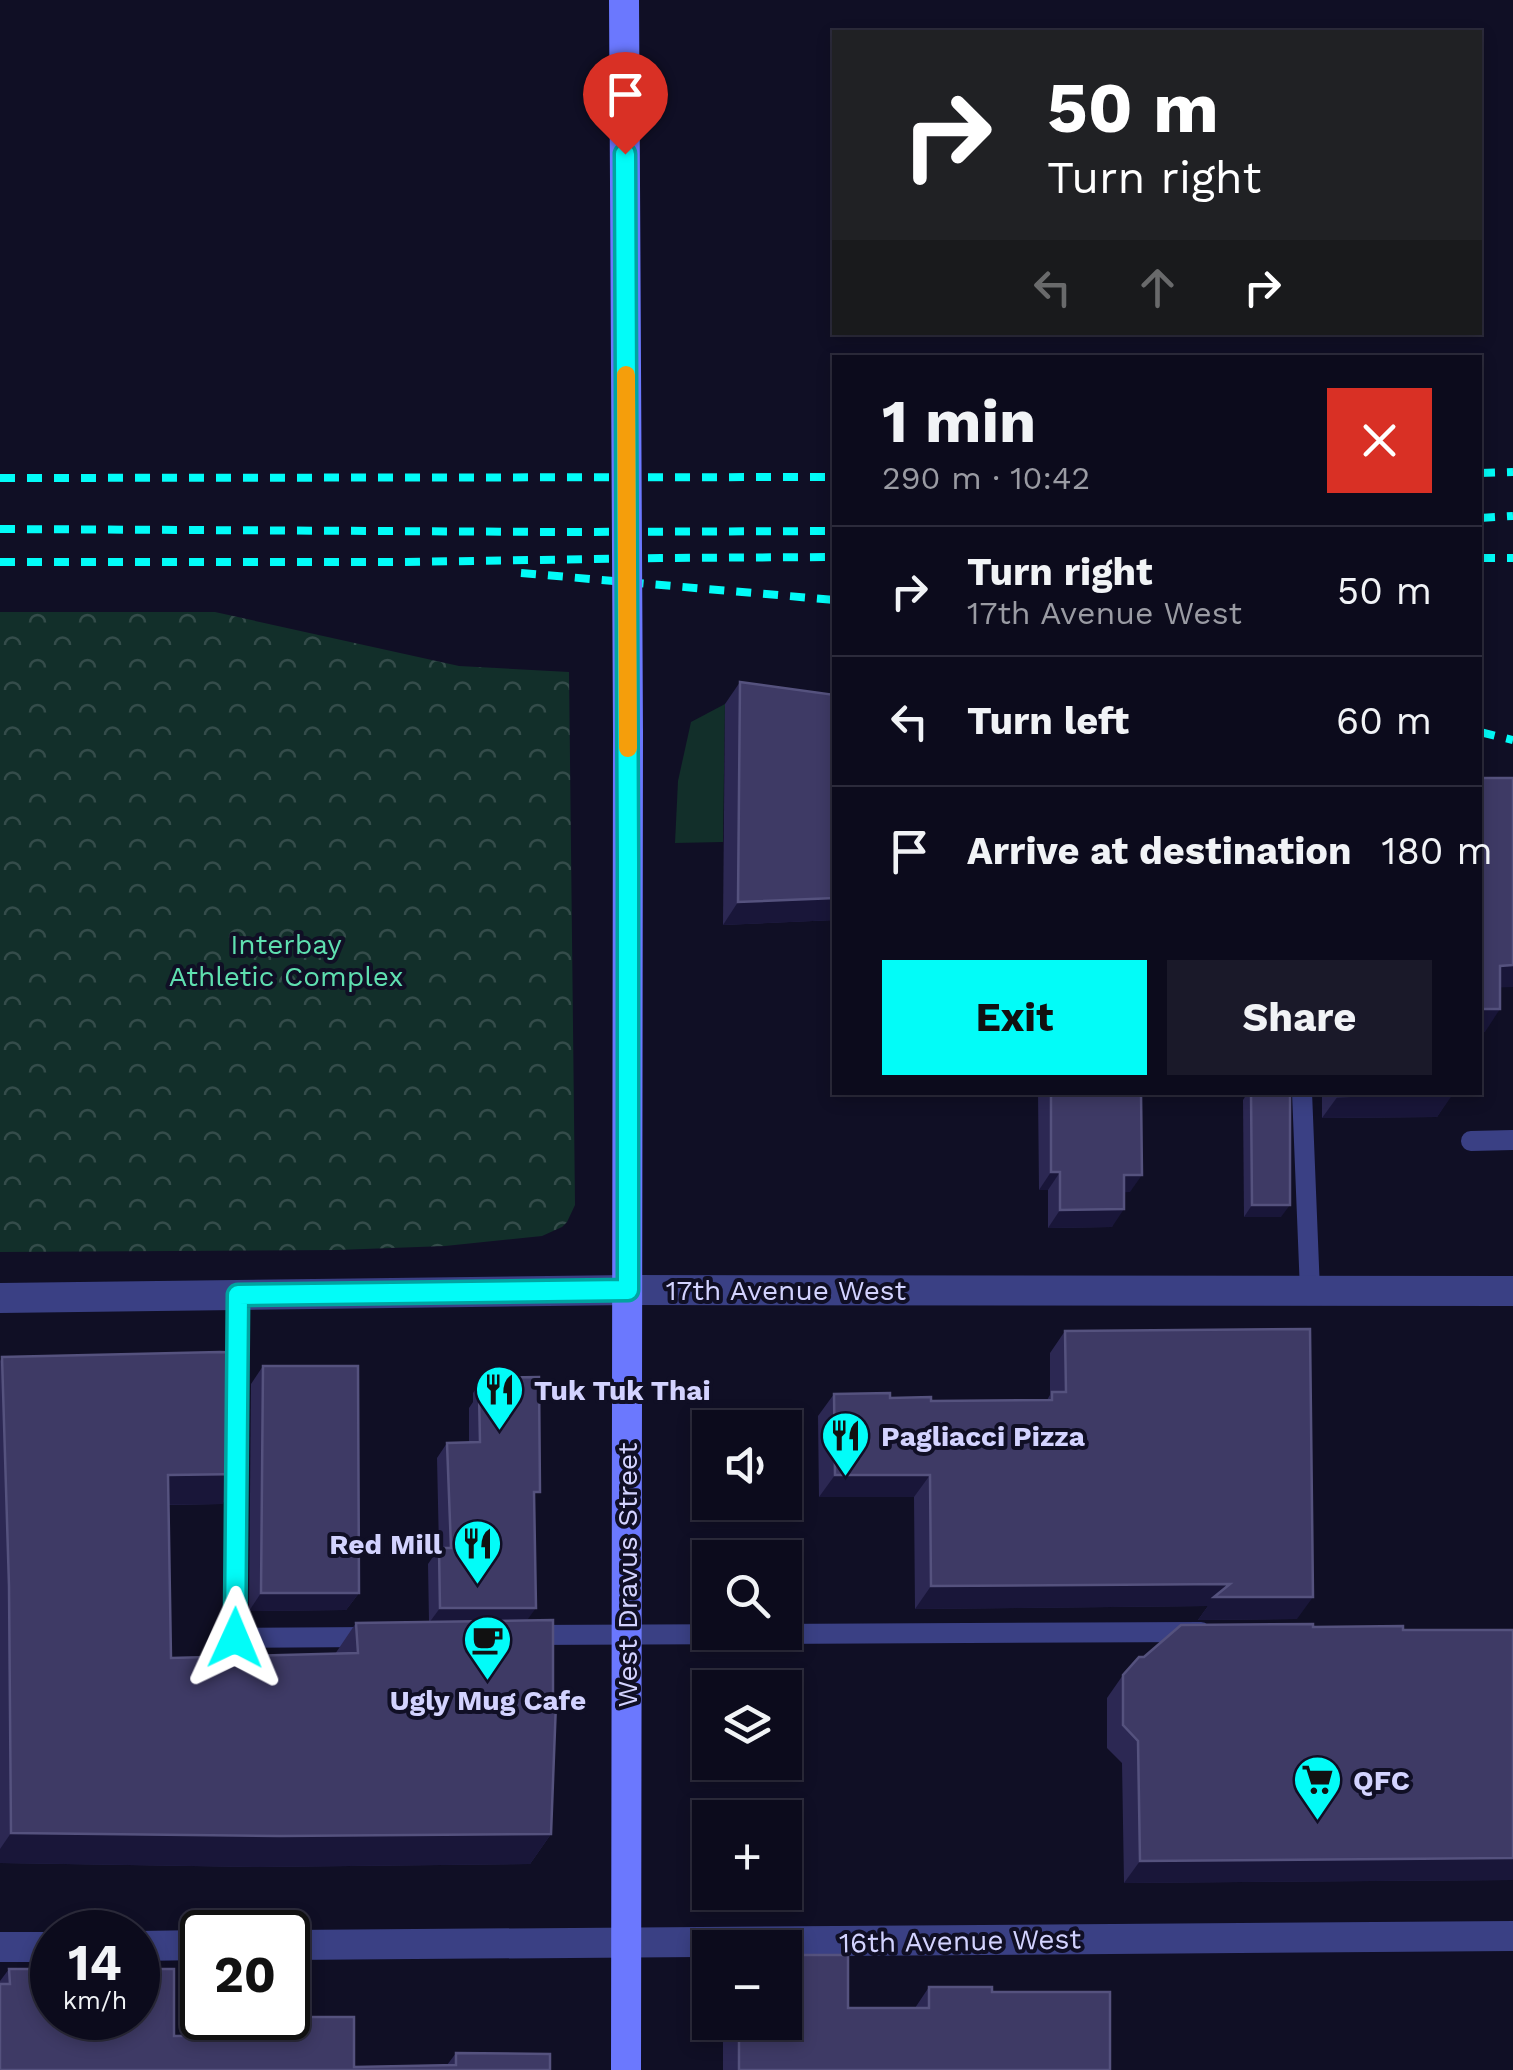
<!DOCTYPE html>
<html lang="en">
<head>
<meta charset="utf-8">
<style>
	body { margin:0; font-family:"Work Sans",sans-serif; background:#1a1929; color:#f1f3f6; height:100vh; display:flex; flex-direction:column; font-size:38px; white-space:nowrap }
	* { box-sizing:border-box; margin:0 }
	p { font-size:32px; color:#9a9ba3 }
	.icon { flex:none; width:55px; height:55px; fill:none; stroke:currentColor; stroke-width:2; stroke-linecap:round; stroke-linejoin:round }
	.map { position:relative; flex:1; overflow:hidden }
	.panel { position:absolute; left:832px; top:355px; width:650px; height:740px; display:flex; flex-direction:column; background:#0c0b1c; border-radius:0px; box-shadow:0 5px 15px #0003,0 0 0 2px #2c2b3b }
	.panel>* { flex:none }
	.guide { position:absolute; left:832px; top:30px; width:650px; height:305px; border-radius:0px; box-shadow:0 5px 15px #0003,0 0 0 2px #2c2b3b; background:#202124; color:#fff; overflow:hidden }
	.fabs { position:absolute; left:692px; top:1410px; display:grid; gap:20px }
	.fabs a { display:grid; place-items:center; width:110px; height:110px; border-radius:0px; background:#0c0b1c; box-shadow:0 5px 15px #0003,0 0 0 2px #2c2b3b; font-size:50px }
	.speed { position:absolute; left:30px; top:1910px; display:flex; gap:20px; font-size:50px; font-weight:700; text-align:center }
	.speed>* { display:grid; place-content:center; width:130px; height:130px; border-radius:50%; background:#0c0b1c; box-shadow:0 5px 15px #0003,0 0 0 2px #2c2b3b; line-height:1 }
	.speed small { font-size:25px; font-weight:400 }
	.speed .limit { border:5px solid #111; border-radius:15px; background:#fff; color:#111 }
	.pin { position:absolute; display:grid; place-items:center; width:85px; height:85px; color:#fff; margin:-102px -42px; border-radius:50% 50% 50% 0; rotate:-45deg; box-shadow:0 0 10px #0007 }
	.pin .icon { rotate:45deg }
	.me { position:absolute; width:110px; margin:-55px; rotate:1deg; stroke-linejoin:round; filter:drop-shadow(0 0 8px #0008) }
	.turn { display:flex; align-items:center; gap:35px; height:210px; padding:0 50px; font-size:45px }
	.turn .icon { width:130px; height:130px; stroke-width:2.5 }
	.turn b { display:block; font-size:70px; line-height:85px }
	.lanes { display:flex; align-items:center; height:95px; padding:0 50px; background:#0003; justify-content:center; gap:50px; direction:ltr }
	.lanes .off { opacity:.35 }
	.round { display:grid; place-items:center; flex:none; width:105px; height:105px; border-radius:0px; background:#1a1929 }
	.head { display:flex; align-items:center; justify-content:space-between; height:170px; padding:0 50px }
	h1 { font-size:60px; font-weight:700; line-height:75px }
	.action { display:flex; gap:20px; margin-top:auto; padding:20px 50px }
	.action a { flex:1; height:115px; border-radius:0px; background:#02fcf8; color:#111; font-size:40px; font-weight:700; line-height:115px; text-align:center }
	.action a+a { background:#1a1929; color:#f1f3f6 }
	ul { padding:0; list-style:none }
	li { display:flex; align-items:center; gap:30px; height:130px; padding:0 50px; border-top:2px solid #2c2b3b }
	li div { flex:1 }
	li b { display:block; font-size:38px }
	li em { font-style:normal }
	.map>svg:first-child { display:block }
	.green { fill:#122f2a }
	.park { fill:url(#park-crowns) }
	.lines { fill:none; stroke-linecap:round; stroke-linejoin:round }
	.lane { stroke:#3a4084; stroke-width:20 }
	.street { stroke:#3a4084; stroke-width:30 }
	.secondary { stroke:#6b78fe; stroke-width:30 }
	.rail { stroke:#02fcf8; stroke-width:8; stroke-dasharray:15 12; stroke-linecap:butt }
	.secondary-bridge { stroke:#6b78fe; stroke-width:30 }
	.wall { fill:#2c2853 }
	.shaded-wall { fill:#191639 }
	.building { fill:#3e3a65; stroke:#55527e; stroke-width:2.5 }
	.route-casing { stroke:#01a4a1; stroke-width:25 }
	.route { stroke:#02fcf8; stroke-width:18 }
	.slow { stroke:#f59e0b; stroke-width:18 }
	.labels { text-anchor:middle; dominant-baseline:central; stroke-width:8; stroke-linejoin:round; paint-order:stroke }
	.park-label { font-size:28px; fill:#5fdfb0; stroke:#100f25 }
	.street-label { font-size:28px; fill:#d3d3ff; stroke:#100f25 }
	.poi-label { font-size:28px; font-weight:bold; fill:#d3d3ff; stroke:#100f25; text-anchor:start }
</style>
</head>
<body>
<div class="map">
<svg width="1513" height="2070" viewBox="0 0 1513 2070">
	<defs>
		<pattern id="park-crowns" width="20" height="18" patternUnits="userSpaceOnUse" patternTransform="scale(2.5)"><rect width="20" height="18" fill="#122f2a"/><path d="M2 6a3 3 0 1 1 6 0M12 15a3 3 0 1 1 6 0" fill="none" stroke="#344c4a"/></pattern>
	</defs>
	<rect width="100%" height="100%" fill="#100f25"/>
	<!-- green -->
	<path class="green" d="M725,704L723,842L675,843L678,781L691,722Z"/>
	<!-- park -->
	<path class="park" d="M0,612H215L459,666L569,672L575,1205L567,1222L562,1227L542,1236L445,1246L337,1250L0,1252Z"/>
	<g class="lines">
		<!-- lane -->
		<g class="lane">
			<path d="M1302,1092L1310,1291"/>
			<path d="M1471,1141L1513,1140"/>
			<path d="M238,1379V1295"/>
			<path d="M237,1458L235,1638L371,1637"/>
			<path d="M525,1635L1201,1632"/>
		</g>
		<!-- street -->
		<g class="street">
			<path d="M0,1298L628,1290L1513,1291"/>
			<path d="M288,1945L1513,1936"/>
			<path d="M138,1946L202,1945"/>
			<path d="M0,1947H52"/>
		</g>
		<!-- secondary -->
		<path class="secondary" d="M626,2070L628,733"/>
		<!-- rail -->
		<g class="rail">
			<path d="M1480,473L1513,472"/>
			<path d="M0,478L835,477"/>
			<path d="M1480,518L1513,516"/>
			<path d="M0,529L563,532L835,531"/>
			<path d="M1480,558H1513"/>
			<path d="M0,562H403L661,558L835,557"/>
			<path d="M521,573L835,600"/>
			<path d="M1480,732L1513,740"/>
		</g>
		<!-- secondary-bridge -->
		<path class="secondary-bridge" d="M624,0L628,733"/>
	</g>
	<!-- wall -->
	<g class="wall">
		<path d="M740,682L835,920L723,925L725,704Z"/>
		<path d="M1038,1092H1141L1130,1192H1124L1112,1227L1048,1228V1190H1039Z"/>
		<path d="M1248,1092H1290L1281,1217H1244L1243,1100Z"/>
		<path d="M1322,1092H1453L1437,1117L1322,1118Z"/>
		<path d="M1065,1331L1297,1619L1198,1620L1208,1606L915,1609L914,1497H819L818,1416L834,1394L931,1401L1047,1400L1050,1395V1353Z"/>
		<path d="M2,1357L244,1474L222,1504L169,1505L171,1658L335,1654L356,1623L429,1622L428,1564L439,1548L437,1458L447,1443L469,1442V1408L473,1402V1393L483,1378L534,1500L527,1621L551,1834L530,1864L259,1867L0,1863V1361Z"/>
		<path d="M263,1366L359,1593L346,1610L249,1611L251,1384Z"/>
		<path d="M1313,1627L1403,1630H1513V1880L1124,1883L1122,1763L1107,1748V1698L1123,1675Z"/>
		<path d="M9,1969L174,2036L290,2035L303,2017L354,2067L447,2065L456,2053L550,2070H0V1981Z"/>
		<path d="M929,1987L992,1992L1110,2070H723V2022H785L848,2008H915Z"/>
	</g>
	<!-- shaded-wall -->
	<g class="shaded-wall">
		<path d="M835,898V920L723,925L738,902Z"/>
		<path d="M1513,965V987L1485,988L1500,966Z"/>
		<path d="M1480,1009H1500L1485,1032H1480Z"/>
		<path d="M1453,1094L1437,1117L1322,1118L1338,1096Z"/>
		<path d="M1051,1172H1060L1048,1190H1039Z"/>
		<path d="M1124,1175H1142L1130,1192L1111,1193Z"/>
		<path d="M1252,1205H1290L1281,1217H1244Z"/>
		<path d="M1124,1209L1112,1227L1048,1228L1060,1210Z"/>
		<path d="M244,1474L222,1504L147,1505L168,1475Z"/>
		<path d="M835,1475H930L914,1497H819Z"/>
		<path d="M1230,1584L1313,1597L1297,1619L1198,1620L1208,1606L915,1609L931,1586Z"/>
		<path d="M261,1593H359L346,1610L249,1611Z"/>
		<path d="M440,1608H536L525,1623H429Z"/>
		<path d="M11,1833L551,1834L530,1864L259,1867L0,1863V1849Z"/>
		<path d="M1513,1858V1880L1124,1883L1140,1861Z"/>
	</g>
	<!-- building -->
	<g class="building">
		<path d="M740,682L835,695V898L738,902Z"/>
		<path d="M1480,778H1513V965L1500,966V1009H1480Z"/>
		<path d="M1051,1092H1141L1142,1175H1124V1209L1060,1210V1172H1051Z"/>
		<path d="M1251,1092H1290V1205H1252Z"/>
		<path d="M1338,1092H1453V1094L1338,1096Z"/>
		<path d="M1310,1329L1313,1597H1214L1230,1584L931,1586L930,1475H835L834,1394L890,1393V1398L931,1397V1401L1052,1400V1392H1066L1065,1331Z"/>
		<path d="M220,1352L245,1353L244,1474L168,1475L171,1658L358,1653L356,1623L553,1620V1703H556L551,1834L280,1836L11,1833L9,1586L2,1357Z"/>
		<path d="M263,1366H358L359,1593H261Z"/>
		<path d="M539,1377L540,1492H534L536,1608H440L439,1548H451L447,1443L480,1442L479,1393H483V1378Z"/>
		<path d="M1313,1624V1627L1403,1626V1630H1513V1858L1140,1861L1138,1741L1123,1725V1675L1139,1657H1144L1181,1625Z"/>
		<path d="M785,1955H848V2008H929V1987H992V1992H1110V2070H739V2022H785Z"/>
		<path d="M9,1969H52V2018H138V1969H174V2036L303,2035V2017H354V2067L456,2065V2053L550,2054V2070H0V1984H10Z"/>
	</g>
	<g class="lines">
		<defs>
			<path id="route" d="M235,1638L238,1295L628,1290V862L625,154"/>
		</defs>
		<!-- route casing -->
		<use href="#route" class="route-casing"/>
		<!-- route -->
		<use href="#route" class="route"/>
		<!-- slow -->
		<path class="slow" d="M626,375L628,748"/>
	</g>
	<!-- icons -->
	<defs>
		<symbol id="restaurant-pin" viewBox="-11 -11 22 30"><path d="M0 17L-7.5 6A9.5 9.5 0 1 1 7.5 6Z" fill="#02fcf8" stroke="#100f25"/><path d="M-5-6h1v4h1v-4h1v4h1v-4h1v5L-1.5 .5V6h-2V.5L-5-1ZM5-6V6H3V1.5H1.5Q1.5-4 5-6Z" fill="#111"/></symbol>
		<symbol id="cafe-pin" viewBox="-11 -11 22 30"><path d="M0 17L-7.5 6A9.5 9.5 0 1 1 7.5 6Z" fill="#02fcf8" stroke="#100f25"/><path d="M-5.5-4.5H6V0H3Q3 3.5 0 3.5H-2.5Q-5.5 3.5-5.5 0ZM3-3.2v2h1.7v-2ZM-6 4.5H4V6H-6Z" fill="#111"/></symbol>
		<symbol id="supermarket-pin" viewBox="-11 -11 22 30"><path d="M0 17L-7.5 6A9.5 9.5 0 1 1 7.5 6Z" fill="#02fcf8" stroke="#100f25"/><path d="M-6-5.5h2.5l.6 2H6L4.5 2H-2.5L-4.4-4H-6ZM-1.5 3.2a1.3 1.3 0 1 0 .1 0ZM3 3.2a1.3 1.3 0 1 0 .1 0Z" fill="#111"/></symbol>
	</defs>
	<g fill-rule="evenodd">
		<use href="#restaurant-pin" x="472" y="1362" width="55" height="75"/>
		<use href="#restaurant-pin" x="818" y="1408" width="55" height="75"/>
		<use href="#restaurant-pin" x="450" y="1516" width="55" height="75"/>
		<use href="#cafe-pin" x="460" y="1612" width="55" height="75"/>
		<use href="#supermarket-pin" x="1290" y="1752" width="55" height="75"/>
	</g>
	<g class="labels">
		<!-- park labels -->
		<g class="park-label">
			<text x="286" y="944">Interbay<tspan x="286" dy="32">Athletic Complex</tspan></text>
		</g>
		<!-- street labels -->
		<g class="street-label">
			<text x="786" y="1290">17th Avenue West</text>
			<text transform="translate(627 1575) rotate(-90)">West Dravus Street</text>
			<text transform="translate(960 1941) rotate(-1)">16th Avenue West</text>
		</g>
		<!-- poi labels -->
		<g class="poi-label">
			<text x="534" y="1390">Tuk Tuk Thai</text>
			<text x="881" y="1436">Pagliacci Pizza</text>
			<text x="442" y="1544" text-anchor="end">Red Mill</text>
			<text x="488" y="1700" text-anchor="middle">Ugly Mug Cafe</text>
			<text x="1353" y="1780">QFC</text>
		</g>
	</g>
</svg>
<div class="fabs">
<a><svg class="icon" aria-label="sound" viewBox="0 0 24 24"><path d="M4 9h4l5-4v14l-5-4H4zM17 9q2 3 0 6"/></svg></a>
<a><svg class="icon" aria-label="search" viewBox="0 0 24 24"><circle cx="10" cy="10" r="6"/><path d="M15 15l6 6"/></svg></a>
<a><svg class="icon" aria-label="layers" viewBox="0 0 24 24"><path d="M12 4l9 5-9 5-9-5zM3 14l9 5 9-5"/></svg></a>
<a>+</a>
<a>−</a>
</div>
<div class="speed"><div>14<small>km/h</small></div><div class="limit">20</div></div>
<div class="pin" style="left:625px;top:154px;background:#d93025"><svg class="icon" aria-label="arrive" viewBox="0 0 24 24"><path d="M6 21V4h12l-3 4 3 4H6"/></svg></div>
<svg class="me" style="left:235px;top:1638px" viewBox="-20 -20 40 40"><path d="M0-17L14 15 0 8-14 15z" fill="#02fcf8" stroke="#fff" stroke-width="4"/></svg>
<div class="guide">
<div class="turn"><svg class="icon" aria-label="right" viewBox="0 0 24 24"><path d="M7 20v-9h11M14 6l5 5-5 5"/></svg><div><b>50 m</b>Turn right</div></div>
<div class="lanes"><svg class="icon off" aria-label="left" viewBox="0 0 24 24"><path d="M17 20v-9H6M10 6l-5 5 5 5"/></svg><svg class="icon off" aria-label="ahead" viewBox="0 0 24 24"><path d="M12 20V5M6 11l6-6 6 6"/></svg><svg class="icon" aria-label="right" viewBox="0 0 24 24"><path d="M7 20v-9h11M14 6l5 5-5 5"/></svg></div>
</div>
<section class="panel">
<div class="head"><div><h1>1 min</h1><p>290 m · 10:42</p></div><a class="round" style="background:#d93025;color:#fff"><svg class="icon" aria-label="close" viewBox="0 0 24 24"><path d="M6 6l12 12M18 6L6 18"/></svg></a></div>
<ul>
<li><svg class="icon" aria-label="right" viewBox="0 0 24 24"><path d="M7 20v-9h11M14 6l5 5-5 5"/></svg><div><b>Turn right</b><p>17th Avenue West</p></div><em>50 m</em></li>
<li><svg class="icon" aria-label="left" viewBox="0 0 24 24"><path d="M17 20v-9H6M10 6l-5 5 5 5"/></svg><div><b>Turn left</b></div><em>60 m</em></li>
<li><svg class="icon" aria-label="arrive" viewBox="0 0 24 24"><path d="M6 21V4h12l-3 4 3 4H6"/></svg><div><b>Arrive at destination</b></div><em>180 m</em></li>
</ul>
<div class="action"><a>Exit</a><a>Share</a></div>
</section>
</div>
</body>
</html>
